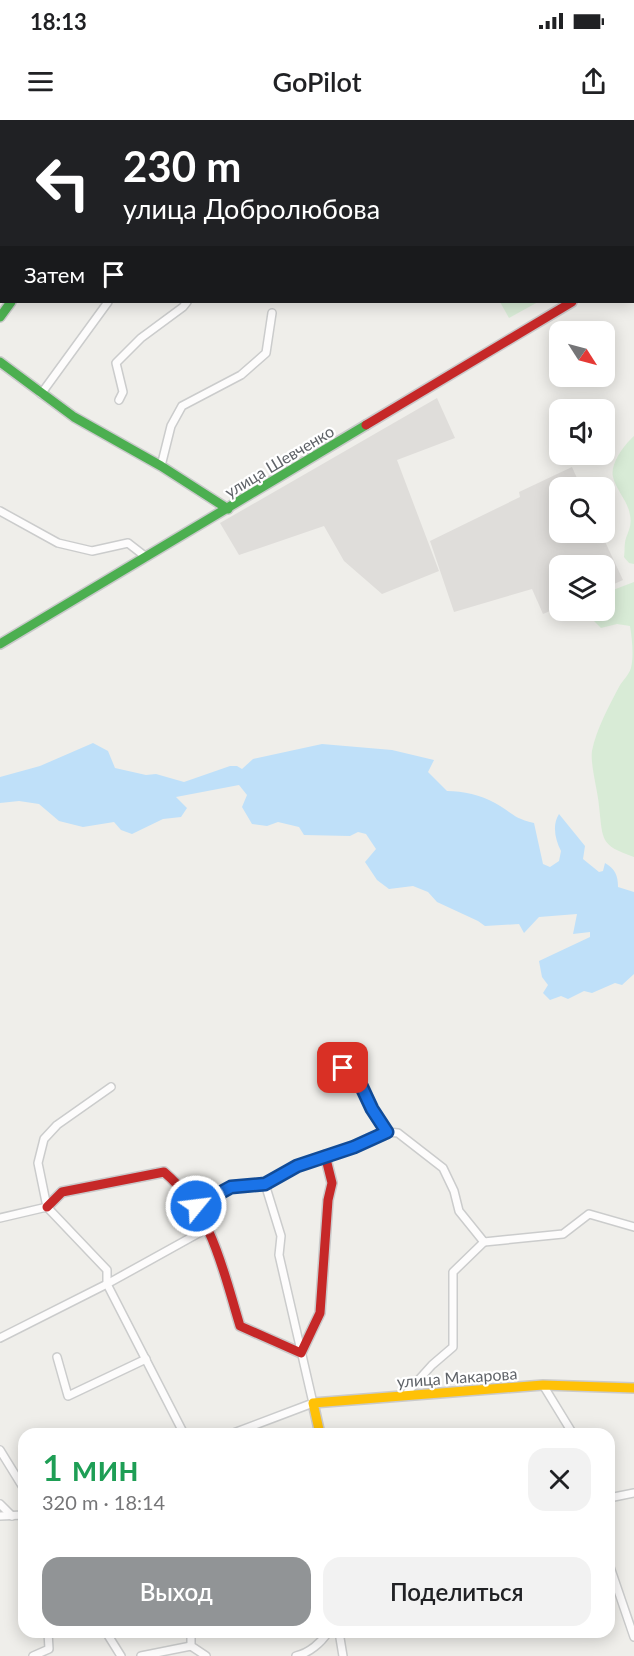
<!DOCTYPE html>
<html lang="ru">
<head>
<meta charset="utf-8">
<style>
	body { margin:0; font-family:Lato,sans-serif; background:#f2f2f2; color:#202124; height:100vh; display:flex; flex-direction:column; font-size:22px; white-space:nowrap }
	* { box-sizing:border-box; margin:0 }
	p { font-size:20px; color:#757577 }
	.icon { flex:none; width:33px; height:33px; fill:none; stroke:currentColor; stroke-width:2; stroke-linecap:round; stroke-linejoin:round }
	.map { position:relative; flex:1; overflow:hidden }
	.details { position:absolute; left:18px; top:1308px; width:597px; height:210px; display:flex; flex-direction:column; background:#fff; border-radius:18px; box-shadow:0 3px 15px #0003 }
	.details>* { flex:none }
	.hud { position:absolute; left:0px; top:0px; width:634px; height:183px; box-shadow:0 3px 15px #0003; background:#202124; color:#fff; overflow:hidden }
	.needle { width:39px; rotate:126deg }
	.controls { position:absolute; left:549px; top:201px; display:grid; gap:12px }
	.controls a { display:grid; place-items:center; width:66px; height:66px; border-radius:12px; background:#fff; box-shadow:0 3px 15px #0003; font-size:30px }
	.pin { position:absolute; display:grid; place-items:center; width:51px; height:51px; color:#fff; margin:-26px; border-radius:12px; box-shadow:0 3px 9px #0006 }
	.me { position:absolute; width:66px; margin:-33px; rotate:61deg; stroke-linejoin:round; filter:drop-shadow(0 0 4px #0008) }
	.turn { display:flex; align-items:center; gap:21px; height:126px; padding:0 24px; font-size:27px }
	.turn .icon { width:78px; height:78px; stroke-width:2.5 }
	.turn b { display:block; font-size:42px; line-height:51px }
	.then { display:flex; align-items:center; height:57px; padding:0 24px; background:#0003; gap:12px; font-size:22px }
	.round { display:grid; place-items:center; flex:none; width:63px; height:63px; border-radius:18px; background:#f2f2f2 }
	.headline { display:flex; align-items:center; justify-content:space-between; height:102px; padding:0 24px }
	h1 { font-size:36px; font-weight:600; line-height:45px; color:#1e9e55 }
	.button { display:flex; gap:12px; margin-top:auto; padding:12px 24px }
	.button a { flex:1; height:69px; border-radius:18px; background:#919496; color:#fff; font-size:24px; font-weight:600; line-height:69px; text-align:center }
	.button a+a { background:#f2f2f2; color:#202124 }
	.status { display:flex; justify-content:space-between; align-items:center; height:42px; padding:0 30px; background:#fff; direction:ltr }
	.status svg { height:16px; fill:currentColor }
	header { display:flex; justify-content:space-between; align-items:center; height:78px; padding:0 24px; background:#fff; font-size:27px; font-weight:600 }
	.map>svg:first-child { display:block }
	.industrial { fill:#dfddda }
	.green { fill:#d8ebd6 }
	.water { fill:#bfe0f9 }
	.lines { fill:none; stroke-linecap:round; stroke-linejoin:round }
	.street-casing { stroke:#cbcccc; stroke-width:10 }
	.fast-casing { stroke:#cacacb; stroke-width:12 }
	.slow-casing { stroke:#cacacb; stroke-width:12 }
	.jam-casing { stroke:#cacacb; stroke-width:12 }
	.street { stroke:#fdfcfc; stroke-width:7 }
	.fast { stroke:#4caf50; stroke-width:9 }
	.slow { stroke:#ffc107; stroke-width:9 }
	.jam { stroke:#c62828; stroke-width:9 }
	.route-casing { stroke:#114b97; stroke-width:15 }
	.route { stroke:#1a73e8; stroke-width:10 }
	.labels { text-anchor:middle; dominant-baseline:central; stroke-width:4.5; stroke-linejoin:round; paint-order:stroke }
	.street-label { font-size:16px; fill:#5f6368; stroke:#fff }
</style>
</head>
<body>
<div class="status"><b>18:13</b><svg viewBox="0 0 49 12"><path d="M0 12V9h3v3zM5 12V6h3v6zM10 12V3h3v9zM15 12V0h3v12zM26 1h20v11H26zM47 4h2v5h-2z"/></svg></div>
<header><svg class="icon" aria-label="menu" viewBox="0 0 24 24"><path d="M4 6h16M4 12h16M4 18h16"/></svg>GoPilot<svg class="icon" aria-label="share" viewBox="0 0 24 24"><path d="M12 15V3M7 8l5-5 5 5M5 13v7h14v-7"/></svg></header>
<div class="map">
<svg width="634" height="1536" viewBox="0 0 634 1536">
	<rect width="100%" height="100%" fill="#efeeea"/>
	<!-- industrial -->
	<g class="industrial">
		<path d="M437,278L455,318L397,340L439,451L382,474L344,441L324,406L239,435L220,403Z"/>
		<path d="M572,347L581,367L560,368V412L601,413L623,460L605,468L604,446H560L559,487L543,494L532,469L454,492L430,421L520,377L519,372Z"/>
	</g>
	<!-- green -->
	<g class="green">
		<path d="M497,0H634V128L633,2L495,1Z"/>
		<path d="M500,182H538L509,198Z"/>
		<path d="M634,316V444L629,443L624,437C625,431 624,424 626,418C629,410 632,404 630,395C628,381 616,370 613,357C610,343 625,324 634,316Z"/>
		<path d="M634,462V737C600,725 603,721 599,686C598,672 590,644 592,631C596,610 609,586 619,567C622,561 629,555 631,548C634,536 632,518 630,506L617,504L601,508L584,491L604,490L605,473Z"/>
	</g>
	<!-- water -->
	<path class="water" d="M93,623L108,631L115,648L146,655L156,654L184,662L230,646H237L242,649L253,639L322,624L392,630L434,640L428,652L447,671C463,671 481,675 495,683C512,692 512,698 534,703L543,744L550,747L559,741L561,731C555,719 552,705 559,694L585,726L583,739L599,752L603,751L605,743C615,749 618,755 618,767L634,772V854L622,865L615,863L592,873L584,871L568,879L561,876L550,880L543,873L548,865L542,857L539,841L590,817V812L573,814L577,794L539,797L524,813L519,804L485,806L478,801L437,782L428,772L413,766L389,769L377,760L365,742L376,729L366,714L358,712L350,716L304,715L299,707L278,702L267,706L252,704L242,687L247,675L239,665L176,677L187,688L181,697L163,699L132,714L121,710L114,702L83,707L59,701L39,684L19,681L0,683V657L40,646Z"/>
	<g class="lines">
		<defs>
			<g id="street">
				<path d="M19,0L21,2"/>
				<path d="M132,0L134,2"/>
				<path d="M361,0L363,2"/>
				<path d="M239,2L240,0"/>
				<path d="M318,2L319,0"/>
				<path d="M462,2L463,0"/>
				<path d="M0,70L2,72"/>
				<path d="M0,154L2,155"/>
				<path d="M41,274L108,182"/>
				<path d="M119,280L123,272L116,243L141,218L183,187L187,182"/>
				<path d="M161,346L171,306L182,286L241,255L266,233L272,193"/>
				<path d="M0,391L58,423L92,431L128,423L146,437"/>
				<path d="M343,948L358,959L372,989L387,1012"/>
				<path d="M47,1087L107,1150V1164L184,1314"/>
				<path d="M47,1087L38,1043L44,1019L57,1005L111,967"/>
				<path d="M196,1087L231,1067L265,1064L296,1046L354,1027L387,1012L398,1013L443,1048L454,1071L459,1091L484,1122L563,1114L589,1094L634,1107"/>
				<path d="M0,1098L47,1087"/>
				<path d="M0,1218L107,1164L208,1108"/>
				<path d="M57,1237L68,1276L146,1239"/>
				<path d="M543,1265L573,1314"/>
				<path d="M405,1275L432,1245L453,1227V1152L484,1122"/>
				<path d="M231,1314L313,1283L279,1135L281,1116L265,1064"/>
				<path d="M0,1330L24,1369"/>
				<path d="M609,1378L634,1373"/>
				<path d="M0,1384L12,1396"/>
				<path d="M0,1396L24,1395"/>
				<path d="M609,1444L634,1517"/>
				<path d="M106,1512L121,1536"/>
				<path d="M191,1512V1526L206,1536"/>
				<path d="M339,1512L343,1536"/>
				<path d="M33,1536L49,1529L48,1512"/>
				<path d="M141,1536L191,1526"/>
				<path d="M296,1536C309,1533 321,1523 328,1512"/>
			</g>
			<g id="fast">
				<path d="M142,2L144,0"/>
				<path d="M0,197L11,182"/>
				<path d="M0,242L74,297L161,346L228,389"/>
				<path d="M0,524L366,305"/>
			</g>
			<g id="slow">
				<path d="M633,145L634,144"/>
				<path d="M320,1314L313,1283L543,1265L634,1268"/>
			</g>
			<g id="jam">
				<path d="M366,305L572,182"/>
				<path d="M47,1087L62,1072L164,1052C213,1094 222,1147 240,1206L301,1233L320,1193L328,1080L332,1063L325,1035"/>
			</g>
		</defs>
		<!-- street casing -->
		<use href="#street" class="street-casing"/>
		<!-- fast casing -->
		<use href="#fast" class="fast-casing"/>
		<!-- slow casing -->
		<use href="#slow" class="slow-casing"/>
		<!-- jam casing -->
		<use href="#jam" class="jam-casing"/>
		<!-- street -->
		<use href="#street" class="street"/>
		<!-- fast -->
		<use href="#fast" class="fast"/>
		<!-- slow -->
		<use href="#slow" class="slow"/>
		<!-- jam -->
		<use href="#jam" class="jam"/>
	</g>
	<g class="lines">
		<defs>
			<path id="route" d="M196,1086L231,1067L265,1064L297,1046L354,1027L387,1012L372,989L358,959L343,948"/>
		</defs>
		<!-- route casing -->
		<use href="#route" class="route-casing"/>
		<!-- route -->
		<use href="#route" class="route"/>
	</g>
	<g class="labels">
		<!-- street labels -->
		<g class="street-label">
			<text transform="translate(279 341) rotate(-31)">улица Шевченко</text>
			<text transform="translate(457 1257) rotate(-4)">улица Макарова</text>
		</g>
	</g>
</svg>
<div class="controls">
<a><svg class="needle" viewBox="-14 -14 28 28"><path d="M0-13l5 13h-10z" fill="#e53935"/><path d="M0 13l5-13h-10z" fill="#757577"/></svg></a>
<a><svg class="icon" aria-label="sound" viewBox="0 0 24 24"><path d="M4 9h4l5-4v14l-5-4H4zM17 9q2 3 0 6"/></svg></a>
<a><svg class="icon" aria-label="search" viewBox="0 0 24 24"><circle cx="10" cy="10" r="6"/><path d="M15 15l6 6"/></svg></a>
<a><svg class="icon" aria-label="layers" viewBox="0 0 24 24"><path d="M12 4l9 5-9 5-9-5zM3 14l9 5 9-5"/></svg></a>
</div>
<div class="pin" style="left:343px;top:948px;background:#d93025"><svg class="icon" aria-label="arrive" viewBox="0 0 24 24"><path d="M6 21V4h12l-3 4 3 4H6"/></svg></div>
<svg class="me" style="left:196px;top:1086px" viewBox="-20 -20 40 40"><circle r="17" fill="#1a73e8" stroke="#fff" stroke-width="3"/><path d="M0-11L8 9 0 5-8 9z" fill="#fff"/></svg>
<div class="hud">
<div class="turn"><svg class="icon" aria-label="left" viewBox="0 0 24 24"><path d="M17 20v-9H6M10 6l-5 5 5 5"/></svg><div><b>230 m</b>улица Добролюбова</div></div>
<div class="then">Затем<svg class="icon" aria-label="arrive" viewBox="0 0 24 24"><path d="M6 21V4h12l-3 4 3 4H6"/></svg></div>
</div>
<section class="details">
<div class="headline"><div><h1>1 мин</h1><p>320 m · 18:14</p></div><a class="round"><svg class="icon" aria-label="close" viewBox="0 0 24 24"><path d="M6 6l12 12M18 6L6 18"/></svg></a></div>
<div class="button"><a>Выход</a><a>Поделиться</a></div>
</section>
</div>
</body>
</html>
